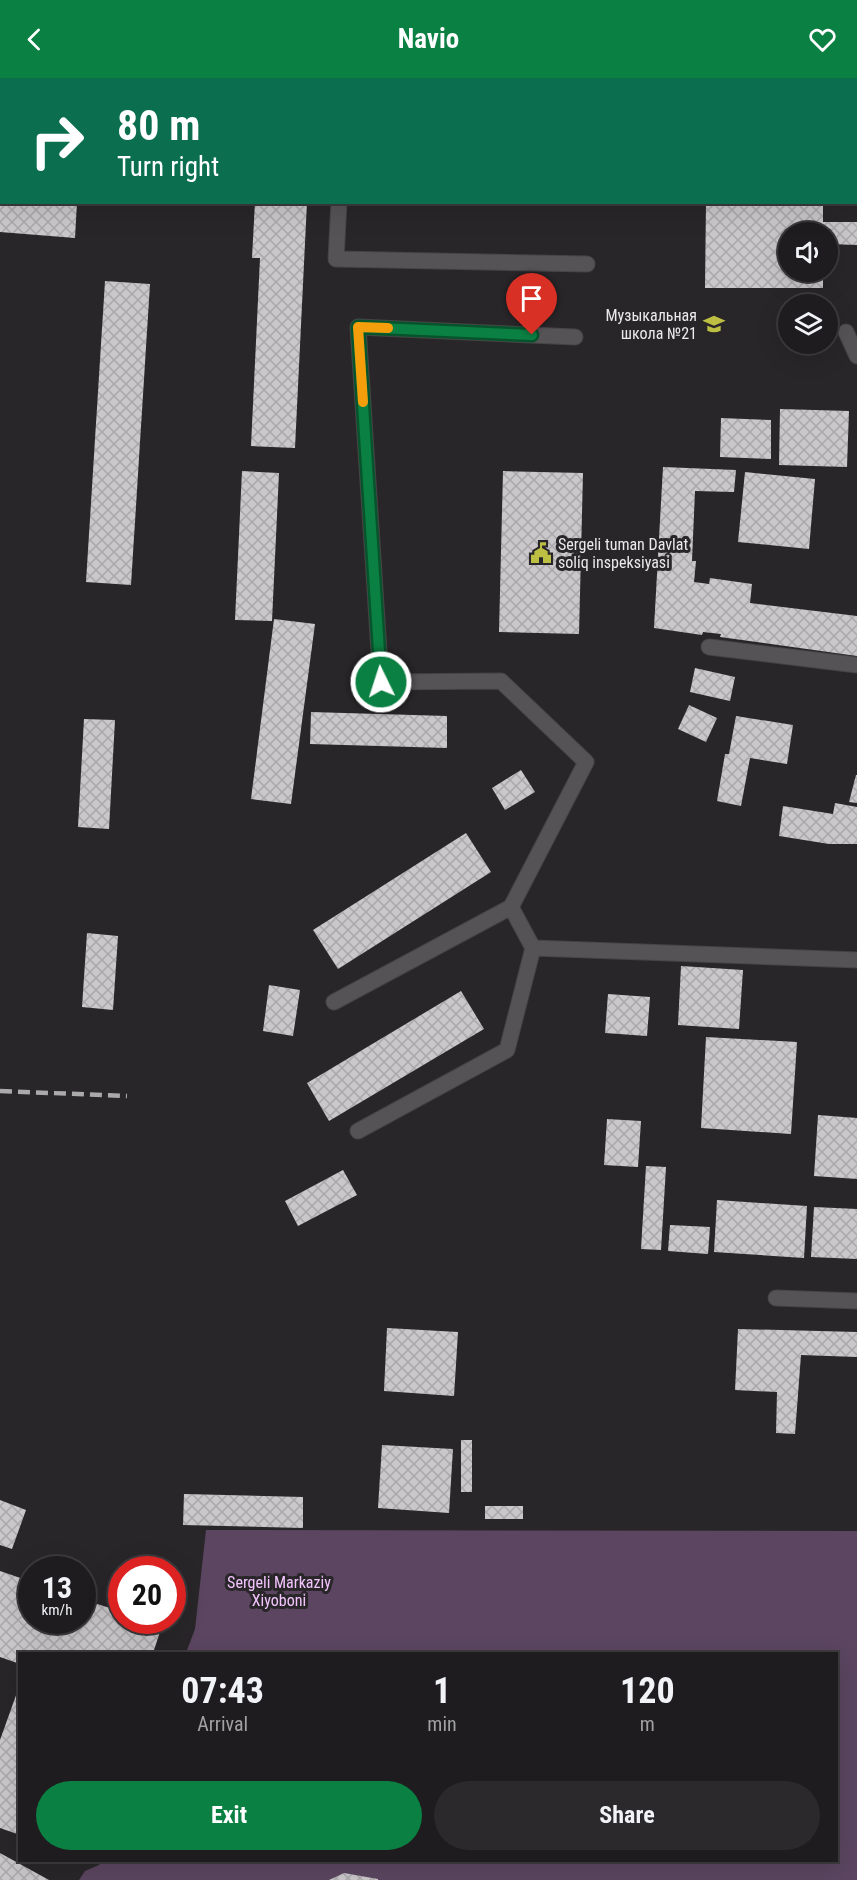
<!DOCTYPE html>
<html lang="en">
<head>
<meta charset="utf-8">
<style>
	body { margin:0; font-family:"Roboto Condensed",sans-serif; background:#2b292b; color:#f1f3f6; height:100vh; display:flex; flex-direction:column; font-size:22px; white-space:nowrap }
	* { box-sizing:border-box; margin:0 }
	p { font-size:20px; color:#a1a1a4 }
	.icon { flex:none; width:33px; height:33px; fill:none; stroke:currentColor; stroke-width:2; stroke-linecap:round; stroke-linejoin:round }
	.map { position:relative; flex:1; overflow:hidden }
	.details { position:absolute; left:18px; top:1574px; width:820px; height:210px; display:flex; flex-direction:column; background:#1e1c1e; border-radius:0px; box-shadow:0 6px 24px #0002,0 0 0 2px #3c3a3c }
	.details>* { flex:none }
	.banner { position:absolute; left:0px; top:0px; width:858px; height:126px; box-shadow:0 6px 24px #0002,0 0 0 2px #3c3a3c; background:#0b6e4f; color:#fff; overflow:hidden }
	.fabs { position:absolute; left:778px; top:144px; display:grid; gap:12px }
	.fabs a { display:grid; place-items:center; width:60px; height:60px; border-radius:50%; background:#1e1c1e; box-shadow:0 6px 24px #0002,0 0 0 2px #3c3a3c; font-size:30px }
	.speed { position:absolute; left:18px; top:1478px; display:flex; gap:12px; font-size:30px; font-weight:700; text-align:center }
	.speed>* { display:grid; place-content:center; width:78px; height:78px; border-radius:50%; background:#1e1c1e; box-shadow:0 6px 24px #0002,0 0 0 2px #3c3a3c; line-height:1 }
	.speed small { font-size:15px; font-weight:400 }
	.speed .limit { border:9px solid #d22; background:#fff; color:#111 }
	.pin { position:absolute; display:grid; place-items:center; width:51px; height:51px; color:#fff; margin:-62px -26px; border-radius:50% 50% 50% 0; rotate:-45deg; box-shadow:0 0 6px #0007 }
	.pin .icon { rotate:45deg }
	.me { position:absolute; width:66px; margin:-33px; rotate:356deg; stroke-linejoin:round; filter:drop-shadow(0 0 4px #0008) }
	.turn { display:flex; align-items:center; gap:21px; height:126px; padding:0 18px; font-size:27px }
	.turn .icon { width:78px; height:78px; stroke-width:2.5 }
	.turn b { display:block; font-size:42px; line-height:51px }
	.eta { display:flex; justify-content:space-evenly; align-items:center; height:102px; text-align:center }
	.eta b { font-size:36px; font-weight:700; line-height:42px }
	.cta { display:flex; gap:12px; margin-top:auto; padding:12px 18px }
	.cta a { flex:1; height:69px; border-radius:36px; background:#0b8043; color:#fff; font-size:24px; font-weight:700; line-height:69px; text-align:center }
	.cta a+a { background:#2b292b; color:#f1f3f6 }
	header { display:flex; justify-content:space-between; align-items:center; height:78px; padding:0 18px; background:#0b8043; color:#fff; font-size:27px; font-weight:700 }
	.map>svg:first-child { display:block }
	.green { fill:#5b4560 }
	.building { fill:url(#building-cross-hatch) }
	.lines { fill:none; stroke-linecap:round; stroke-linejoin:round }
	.service-casing { stroke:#454445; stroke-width:17 }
	.service { stroke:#555356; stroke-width:15 }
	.rail { stroke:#abaaab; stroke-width:4.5; stroke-dasharray:12 6; stroke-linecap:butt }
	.route-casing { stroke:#07532c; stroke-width:15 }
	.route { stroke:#0b8043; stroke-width:10 }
	.slow { stroke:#f59e0b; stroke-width:10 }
	.labels { text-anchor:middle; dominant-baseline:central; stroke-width:6; stroke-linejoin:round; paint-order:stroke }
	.poi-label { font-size:16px; fill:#ebeaeb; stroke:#282628; text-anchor:end }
	.park-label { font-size:16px; fill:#f3c4fe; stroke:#282628 }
</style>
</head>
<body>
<header><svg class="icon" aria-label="back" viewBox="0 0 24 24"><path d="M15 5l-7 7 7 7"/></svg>Navio<svg class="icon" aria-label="heart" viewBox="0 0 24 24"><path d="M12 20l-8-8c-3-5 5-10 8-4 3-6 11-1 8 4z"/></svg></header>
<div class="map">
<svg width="857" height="1802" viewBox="0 0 857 1802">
	<defs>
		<pattern id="building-cross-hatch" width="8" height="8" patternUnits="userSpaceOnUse" patternTransform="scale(1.5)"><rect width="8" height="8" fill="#cac7ca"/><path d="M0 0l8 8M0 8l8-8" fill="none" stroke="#a9a7a9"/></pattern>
	</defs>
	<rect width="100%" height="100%" fill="#282628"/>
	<!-- green -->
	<path class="green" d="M206,1452L857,1453V1802H79L85,1793L99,1787L102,1782H837V1575H186L195,1551Z"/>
	<!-- building -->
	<g class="building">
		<path d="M0,124H77L75,160L0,154Z"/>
		<path d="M255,124H307L295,370L251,368L260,180H252Z"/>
		<path d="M706,124H823V144H857V167L828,166V154H789V194H823V210H705Z"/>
		<path d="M105,203L150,206L131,507L86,504Z"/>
		<path d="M780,331L849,333L847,389L779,387Z"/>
		<path d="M721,340L771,342V381L720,379Z"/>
		<path d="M663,389L736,392L734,414L695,413L692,483H696L694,504L709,506L710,500L752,506L750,525L857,538V578L720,559L721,556L703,554L702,557L654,550Z"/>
		<path d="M242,393L279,395L272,543L235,542Z"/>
		<path d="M503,393L583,395L579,556L499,554Z"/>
		<path d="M745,394L815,401L809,471L738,464Z"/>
		<path d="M274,541L315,546L291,726L251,721Z"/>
		<path d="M695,590L735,599L730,623L690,614Z"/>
		<path d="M689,627L717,640L706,664L678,651Z"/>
		<path d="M311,634L447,638V670L310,666Z"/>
		<path d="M736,638L793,647L787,686L750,680L741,728L717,723L725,676H729Z"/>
		<path d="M84,641L115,642L109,751L78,749Z"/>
		<path d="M521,692L535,714L505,732L492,710Z"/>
		<path d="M856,697H857V725L849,724Z"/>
		<path d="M835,725L857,729V766H829L779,758L783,728L833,736Z"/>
		<path d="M466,755L491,794L338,891L313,852Z"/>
		<path d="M87,855L118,858L113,932L82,929Z"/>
		<path d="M681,888L743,892L739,951L678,947Z"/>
		<path d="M269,907L300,912L293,958L263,953Z"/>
		<path d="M461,913L484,951L329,1043L307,1005Z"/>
		<path d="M608,916L650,919L647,958L605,955Z"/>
		<path d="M706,959L797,964L791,1056L701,1050Z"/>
		<path d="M818,1037L857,1040V1101L814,1098Z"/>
		<path d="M607,1041L641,1043L638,1089L604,1087Z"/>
		<path d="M646,1088L666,1089L661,1172L641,1171Z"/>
		<path d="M343,1092L357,1117L298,1148L285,1123Z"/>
		<path d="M717,1122L807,1128L804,1180L714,1174Z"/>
		<path d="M814,1129L857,1131V1181L811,1179Z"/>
		<path d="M670,1147L710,1149L708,1176L668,1173Z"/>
		<path d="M387,1250L458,1254L454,1318L384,1313Z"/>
		<path d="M738,1251L857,1254V1279L801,1277L795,1356L776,1355L777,1314L735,1312Z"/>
		<rect x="461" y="1362" width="11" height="52"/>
		<path d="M382,1367L453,1371L449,1435L378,1430Z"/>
		<path d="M184,1416L303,1419V1450L183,1447Z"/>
		<path d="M0,1422L26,1432L12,1471L0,1467Z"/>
		<rect x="485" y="1428" width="38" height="13"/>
		<path d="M0,1493L32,1504V1542H82V1521L122,1534V1542H145L162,1548L153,1575H20V1586L0,1579Z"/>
		<path d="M19,1609H20V1757L0,1750V1662Z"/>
		<path d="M0,1775L49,1802H0Z"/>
		<path d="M344,1795L378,1801V1802H329Z"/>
	</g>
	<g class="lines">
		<defs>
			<g id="service">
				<path d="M345,2V0"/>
				<path d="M678,2L679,0"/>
				<path d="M339,124L336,181L587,186"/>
				<path d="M846,254L857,278"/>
				<path d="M709,569L857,587"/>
				<path d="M511,829L586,684L501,603L381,604L358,249L575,259"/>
				<path d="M533,870L857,882"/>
				<path d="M334,924L511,829L533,870L507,972L358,1053"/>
				<path d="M776,1220L857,1223"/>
			</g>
		</defs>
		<!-- service casing -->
		<use href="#service" class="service-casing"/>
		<!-- service -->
		<use href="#service" class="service"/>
		<!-- rail -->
		<path class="rail" d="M0,1013L127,1018"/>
	</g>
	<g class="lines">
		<defs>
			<path id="route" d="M381,604L358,249L532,257"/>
		</defs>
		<!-- route casing -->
		<use href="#route" class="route-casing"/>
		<!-- route -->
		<use href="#route" class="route"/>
		<!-- slow -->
		<path class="slow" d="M363,324L358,249L388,250"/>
	</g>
	<!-- icons -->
	<defs>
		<symbol id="school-bare" viewBox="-9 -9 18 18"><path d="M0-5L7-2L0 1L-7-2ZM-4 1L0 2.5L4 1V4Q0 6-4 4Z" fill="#bdbf43" stroke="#282628" stroke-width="2.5" paint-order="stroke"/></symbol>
		<symbol id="civic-bare" viewBox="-9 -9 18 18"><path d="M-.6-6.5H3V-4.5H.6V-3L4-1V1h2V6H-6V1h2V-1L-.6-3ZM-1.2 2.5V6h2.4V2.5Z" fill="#bdbf43" stroke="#282628" stroke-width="2.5" paint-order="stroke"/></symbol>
	</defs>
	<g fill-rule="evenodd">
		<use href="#school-bare" x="699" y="231" width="30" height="30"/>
		<use href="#civic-bare" x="526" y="460" width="30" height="30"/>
	</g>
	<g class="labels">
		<!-- poi labels -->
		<g class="poi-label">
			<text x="697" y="237">Музыкальная<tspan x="697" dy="18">школа №21</tspan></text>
			<text x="558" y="466" text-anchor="start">Sergeli tuman Davlat<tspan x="558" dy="18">soliq inspeksiyasi</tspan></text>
		</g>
		<!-- park labels -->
		<g class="park-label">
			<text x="279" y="1504">Sergeli Markaziy<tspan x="279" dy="18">Xiyoboni</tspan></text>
		</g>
	</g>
</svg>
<div class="fabs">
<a><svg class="icon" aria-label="sound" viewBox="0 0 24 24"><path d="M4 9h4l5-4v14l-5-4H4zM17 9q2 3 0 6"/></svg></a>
<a><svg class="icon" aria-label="layers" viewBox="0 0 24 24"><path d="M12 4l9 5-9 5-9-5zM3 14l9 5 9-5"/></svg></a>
</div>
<div class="speed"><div>13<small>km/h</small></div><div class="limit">20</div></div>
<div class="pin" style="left:532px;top:257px;background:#d93025"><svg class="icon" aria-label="arrive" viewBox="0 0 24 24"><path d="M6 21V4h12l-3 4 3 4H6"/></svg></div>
<svg class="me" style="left:381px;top:604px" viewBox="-20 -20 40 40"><circle r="17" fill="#0b8043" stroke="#fff" stroke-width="3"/><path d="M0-11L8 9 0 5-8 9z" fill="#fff"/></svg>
<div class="banner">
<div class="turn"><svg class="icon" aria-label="right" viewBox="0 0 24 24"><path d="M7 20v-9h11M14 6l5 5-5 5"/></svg><div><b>80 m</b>Turn right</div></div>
</div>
<section class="details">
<div class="eta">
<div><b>07:43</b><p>Arrival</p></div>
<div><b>1</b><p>min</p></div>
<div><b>120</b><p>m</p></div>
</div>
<div class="cta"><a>Exit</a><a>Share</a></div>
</section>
</div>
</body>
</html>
